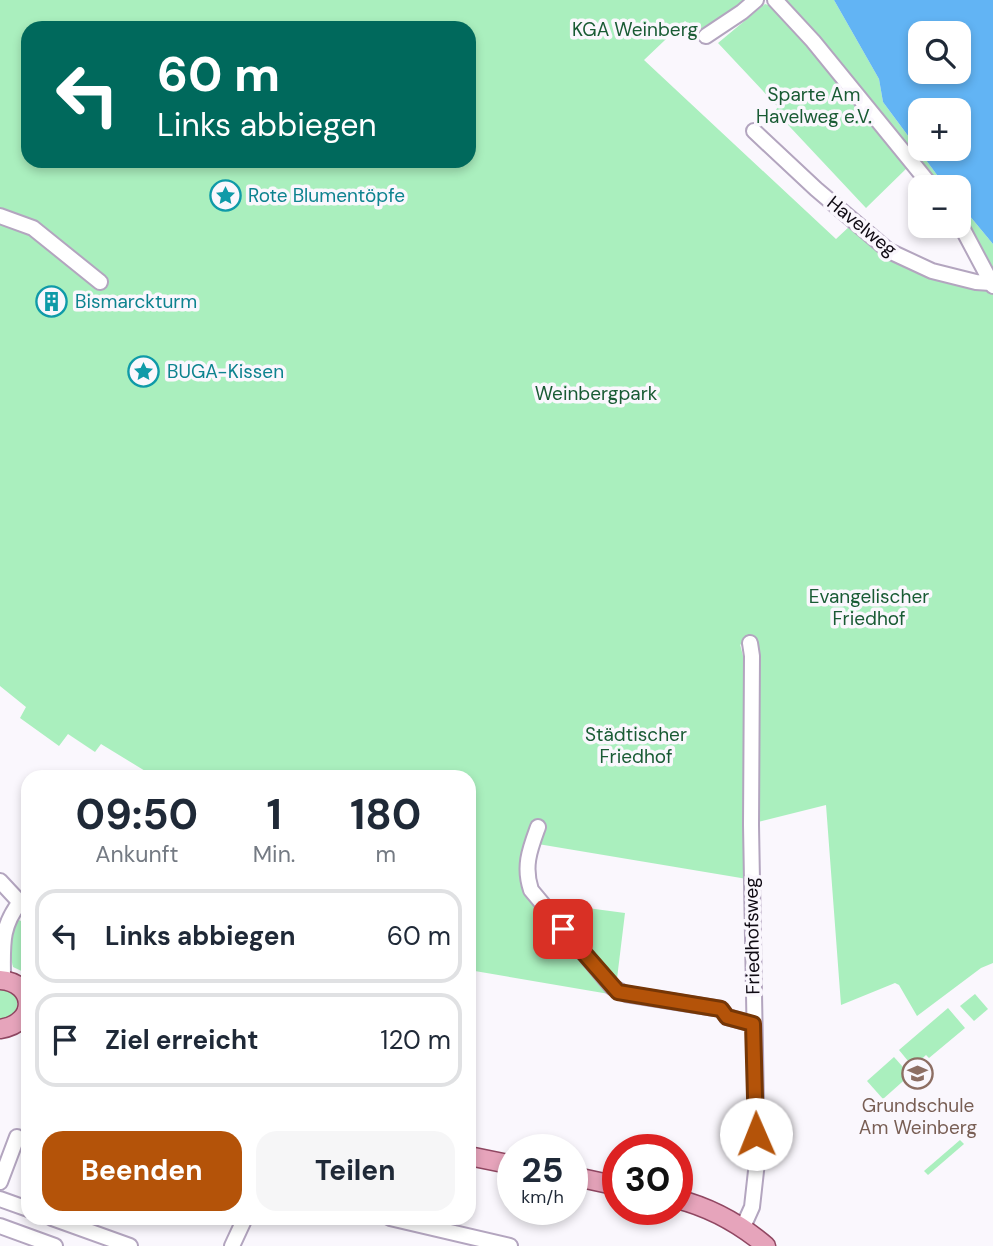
<!DOCTYPE html>
<html lang="de">
<head>
<meta charset="utf-8">
<style>
	body { margin:0; font-family:"DM Sans",sans-serif; background:#f6f6f7; color:#1f2937; height:100vh; display:flex; flex-direction:column; font-size:26px; white-space:nowrap }
	* { box-sizing:border-box; margin:0 }
	p { font-size:23px; color:#747a83 }
	.icon { flex:none; width:38px; height:38px; fill:none; stroke:currentColor; stroke-width:2; stroke-linecap:round; stroke-linejoin:round }
	.map { position:relative; flex:1; overflow:hidden }
	.sheet { position:absolute; left:21px; top:770px; width:455px; height:455px; display:flex; flex-direction:column; background:#fff; border-radius:21px; box-shadow:0 4px 10px #0003 }
	.sheet>* { flex:none }
	.hud { position:absolute; left:21px; top:21px; width:455px; height:147px; border-radius:21px; box-shadow:0 4px 10px #0003; background:#00695c; color:#fff; overflow:hidden }
	.tools { position:absolute; left:908px; top:21px; display:grid; gap:14px }
	.tools a { display:grid; place-items:center; width:63px; height:63px; border-radius:14px; background:#fff; box-shadow:0 4px 10px #0003; font-size:35px }
	.speed { position:absolute; left:497px; top:1134px; display:flex; gap:14px; font-size:35px; font-weight:700; text-align:center }
	.speed>* { display:grid; place-content:center; width:91px; height:91px; border-radius:50%; background:#fff; box-shadow:0 4px 10px #0003; line-height:1 }
	.speed small { font-size:18px; font-weight:400 }
	.speed .limit { border:10px solid #d22; background:#fff; color:#111 }
	.pin { position:absolute; display:grid; place-items:center; width:60px; height:60px; color:#fff; margin:-30px; border-radius:14px; box-shadow:0 4px 10px #0006 }
	.me { position:absolute; width:77px; margin:-38px; rotate:359deg; stroke-linejoin:round; filter:drop-shadow(0 0 5px #0008) }
	.turn { display:flex; align-items:center; gap:24px; height:147px; padding:0 21px; font-size:32px }
	.turn .icon { width:91px; height:91px; stroke-width:2.5 }
	.turn b { display:block; font-size:49px; line-height:60px }
	.eta { display:flex; justify-content:space-evenly; align-items:center; height:119px; text-align:center }
	.eta b { font-size:42px; font-weight:700; line-height:49px }
	.cta { display:flex; gap:14px; margin-top:auto; padding:14px 21px }
	.cta a { flex:1; height:80px; border-radius:21px; background:#b45309; color:#fff; font-size:28px; font-weight:700; line-height:80px; text-align:center }
	.cta a+a { background:#f6f6f7; color:#1f2937 }
	ul { padding:0; list-style:none }
	li { display:flex; align-items:center; gap:21px; height:94px; margin:0 14px 10px; padding:0 7px; border:4px solid #e0e1e3; border-radius:21px }
	li div { flex:1 }
	li b { display:block; font-size:26px }
	li em { font-style:normal }
	.map>svg:first-child { display:block }
	.green { fill:#aaefbe; fill-rule:evenodd }
	.water { fill:#62b4f4; fill-rule:evenodd }
	.lines { fill:none; stroke-linecap:round; stroke-linejoin:round }
	.minor-casing { stroke:#b3a5bf; stroke-width:18 }
	.major-casing { stroke:#904762; stroke-width:21 }
	.minor { stroke:#fff; stroke-width:14 }
	.major { stroke:#e6a4bb; stroke-width:18 }
	.route-casing { stroke:#753606; stroke-width:18 }
	.route { stroke:#b45309; stroke-width:12 }
	.labels { text-anchor:middle; dominant-baseline:central; stroke-width:7; stroke-linejoin:round; paint-order:stroke }
	.park-label { font-size:19px; fill:#195b34; stroke:#faf7fd }
	.culture-label { font-size:19px; fill:#0d838f; stroke:#faf7fd; text-anchor:start }
	.street-label { font-size:19px; fill:#0f0a13; stroke:#faf7fd }
	.education-label { font-size:19px; fill:#785e54; stroke:#faf7fd }
</style>
</head>
<body>
<div class="map">
<svg width="993" height="1246" viewBox="0 0 993 1246">
	<rect width="100%" height="100%" fill="#faf7fd"/>
	<!-- green -->
	<g class="green">
		<path d="M0,0H747L732,12L701,30L694,28L685,21L644,60L836,239L851,225L886,258L932,275L987,290L993,283V963L981,968L917,1016L899,985L895,983L841,1005L826,805L758,822L759,661L740,644L747,672V879L532,843V889L542,902L625,913L615,995L469,970V777H155L101,744L95,752L68,734L59,746L20,718L26,707L0,686ZM28,28H469V161H28Z"/>
		<path d="M784,0H834L879,79L883,102L946,187H940Z"/>
		<path d="M765,4L775,7L909,166L866,208L775,111L778,107L718,43Z"/>
		<path d="M959,203L993,244V277L959,212Z"/>
		<path d="M19,920L28,925V974L13,967C9,952 9,932 19,920Z"/>
		<path d="M0,989C16,989 21,1002 14,1015L0,1019Z"/>
		<path d="M975,994L988,1009L974,1021L960,1006Z"/>
		<path d="M948,1008L965,1028L929,1058L926,1055L913,1067L899,1050Z"/>
		<path d="M894,1057L910,1075L883,1099L867,1081Z"/>
		<path d="M960,1140L964,1144L928,1175L924,1171Z"/>
	</g>
	<!-- water -->
	<path class="water" d="M834,0H993V244L959,203V187H946L883,102L879,79ZM959,33V72H920V33ZM959,110V149H920V110Z"/>
	<g class="lines">
		<defs>
			<g id="minor">
				<path d="M775,0L813,41L932,187"/>
				<path d="M706,36L742,12L756,0"/>
				<path d="M754,131L816,189L889,251L932,271L976,282L991,283"/>
				<path d="M0,216L33,228L100,282"/>
				<path d="M959,222L993,286"/>
				<path d="M538,827C530,849 523,866 531,890L612,987L626,994L721,1009L727,1017L753,1024"/>
				<path d="M0,881L28,911"/>
				<path d="M3,980C3,946 0,928 20,902"/>
				<path d="M0,1182L17,1137"/>
				<path d="M0,1199L28,1209"/>
				<path d="M52,1218L130,1246"/>
				<path d="M390,1218L510,1246"/>
				<path d="M0,1226L55,1246"/>
				<path d="M743,1227L752,1207L757,1162L751,825L752,656L750,643"/>
				<path d="M232,1246L245,1218"/>
			</g>
			<g id="major">
				<path d="M0,980C35,982 39,1023 0,1029"/>
				<path d="M469,1156L513,1165"/>
				<path d="M572,1176L618,1186"/>
				<path d="M677,1199C712,1208 739,1223 766,1246"/>
			</g>
		</defs>
		<!-- minor casing -->
		<use href="#minor" class="minor-casing"/>
		<!-- major casing -->
		<use href="#major" class="major-casing"/>
		<!-- minor -->
		<use href="#minor" class="minor"/>
		<!-- major -->
		<use href="#major" class="major"/>
	</g>
	<g class="lines">
		<defs>
			<path id="route" d="M563,929L618,992L721,1009L727,1017L753,1024L756,1134"/>
		</defs>
		<!-- route casing -->
		<use href="#route" class="route-casing"/>
		<!-- route -->
		<use href="#route" class="route"/>
	</g>
	<!-- icons -->
	<defs>
		<symbol id="sight-ring" viewBox="-11 -11 22 22"><circle r="9.5" fill="#faf7fd" stroke="#0f9aa8" stroke-width="1.5"/><path d="M0-6L1.8-2.2L6-1.7L2.9 1.2L3.7 5.4L0 3.3L-3.7 5.4L-2.9 1.2L-6-1.7L-1.8-2.2Z" fill="#0f9aa8"/></symbol>
		<symbol id="building-ring" viewBox="-11 -11 22 22"><circle r="9.5" fill="#faf7fd" stroke="#0f9aa8" stroke-width="1.5"/><path d="M-4-6H4V6H1V3H-1V6H-4ZM-2.5-4.3h1.7v1.8h-1.7ZM.8-4.3h1.7v1.8H.8ZM-2.5-1h1.7V.8h-1.7ZM.8-1h1.7V.8H.8Z" fill="#0f9aa8"/></symbol>
		<symbol id="school-ring" viewBox="-11 -11 22 22"><circle r="9.5" fill="#faf7fd" stroke="#8d6e63" stroke-width="1.5"/><path d="M0-5L7-2L0 1L-7-2ZM-4 1L0 2.5L4 1V4Q0 6-4 4Z" fill="#8d6e63"/></symbol>
	</defs>
	<g fill-rule="evenodd">
		<use href="#sight-ring" x="208" y="178" width="35" height="35"/>
		<use href="#building-ring" x="34" y="284" width="35" height="35"/>
		<use href="#sight-ring" x="126" y="354" width="35" height="35"/>
		<use href="#school-ring" x="900" y="1056" width="35" height="35"/>
	</g>
	<g class="labels">
		<!-- park labels -->
		<g class="park-label">
			<text x="635" y="29">KGA Weinberg</text>
			<text x="814" y="94">Sparte Am<tspan x="814" dy="22">Havelweg e.V.</tspan></text>
			<text x="596" y="393">Weinbergpark</text>
			<text x="869" y="596">Evangelischer<tspan x="869" dy="22">Friedhof</tspan></text>
			<text x="636" y="734">Städtischer<tspan x="636" dy="22">Friedhof</tspan></text>
		</g>
		<!-- culture labels -->
		<g class="culture-label">
			<text x="248" y="195">Rote Blumentöpfe</text>
			<text x="75" y="301">Bismarckturm</text>
			<text x="167" y="371">BUGA-Kissen</text>
		</g>
		<!-- street labels -->
		<g class="street-label">
			<text transform="translate(862 226) rotate(39)">Havelweg</text>
			<text transform="translate(752 936) rotate(-91)">Friedhofsweg</text>
		</g>
		<!-- education labels -->
		<g class="education-label">
			<text x="918" y="1105">Grundschule<tspan x="918" dy="22">Am Weinberg</tspan></text>
		</g>
	</g>
</svg>
<div class="tools">
<a><svg class="icon" aria-label="search" viewBox="0 0 24 24"><circle cx="10" cy="10" r="6"/><path d="M15 15l6 6"/></svg></a>
<a>+</a>
<a>−</a>
</div>
<div class="speed"><div>25<small>km/h</small></div><div class="limit">30</div></div>
<div class="pin" style="left:563px;top:929px;background:#d93025"><svg class="icon" aria-label="arrive" viewBox="0 0 24 24"><path d="M6 21V4h12l-3 4 3 4H6"/></svg></div>
<svg class="me" style="left:756px;top:1134px" viewBox="-20 -20 40 40"><circle r="19" fill="#fff"/><path d="M0-13L10 11 0 6-10 11z" fill="#b45309"/></svg>
<div class="hud">
<div class="turn"><svg class="icon" aria-label="left" viewBox="0 0 24 24"><path d="M17 20v-9H6M10 6l-5 5 5 5"/></svg><div><b>60 m</b>Links abbiegen</div></div>
</div>
<section class="sheet">
<div class="eta">
<div><b>09:50</b><p>Ankunft</p></div>
<div><b>1</b><p>Min.</p></div>
<div><b>180</b><p>m</p></div>
</div>
<ul>
<li><svg class="icon" aria-label="left" viewBox="0 0 24 24"><path d="M17 20v-9H6M10 6l-5 5 5 5"/></svg><div><b>Links abbiegen</b></div><em>60 m</em></li>
<li><svg class="icon" aria-label="arrive" viewBox="0 0 24 24"><path d="M6 21V4h12l-3 4 3 4H6"/></svg><div><b>Ziel erreicht</b></div><em>120 m</em></li>
</ul>
<div class="cta"><a>Beenden</a><a>Teilen</a></div>
</section>
</div>
</body>
</html>
